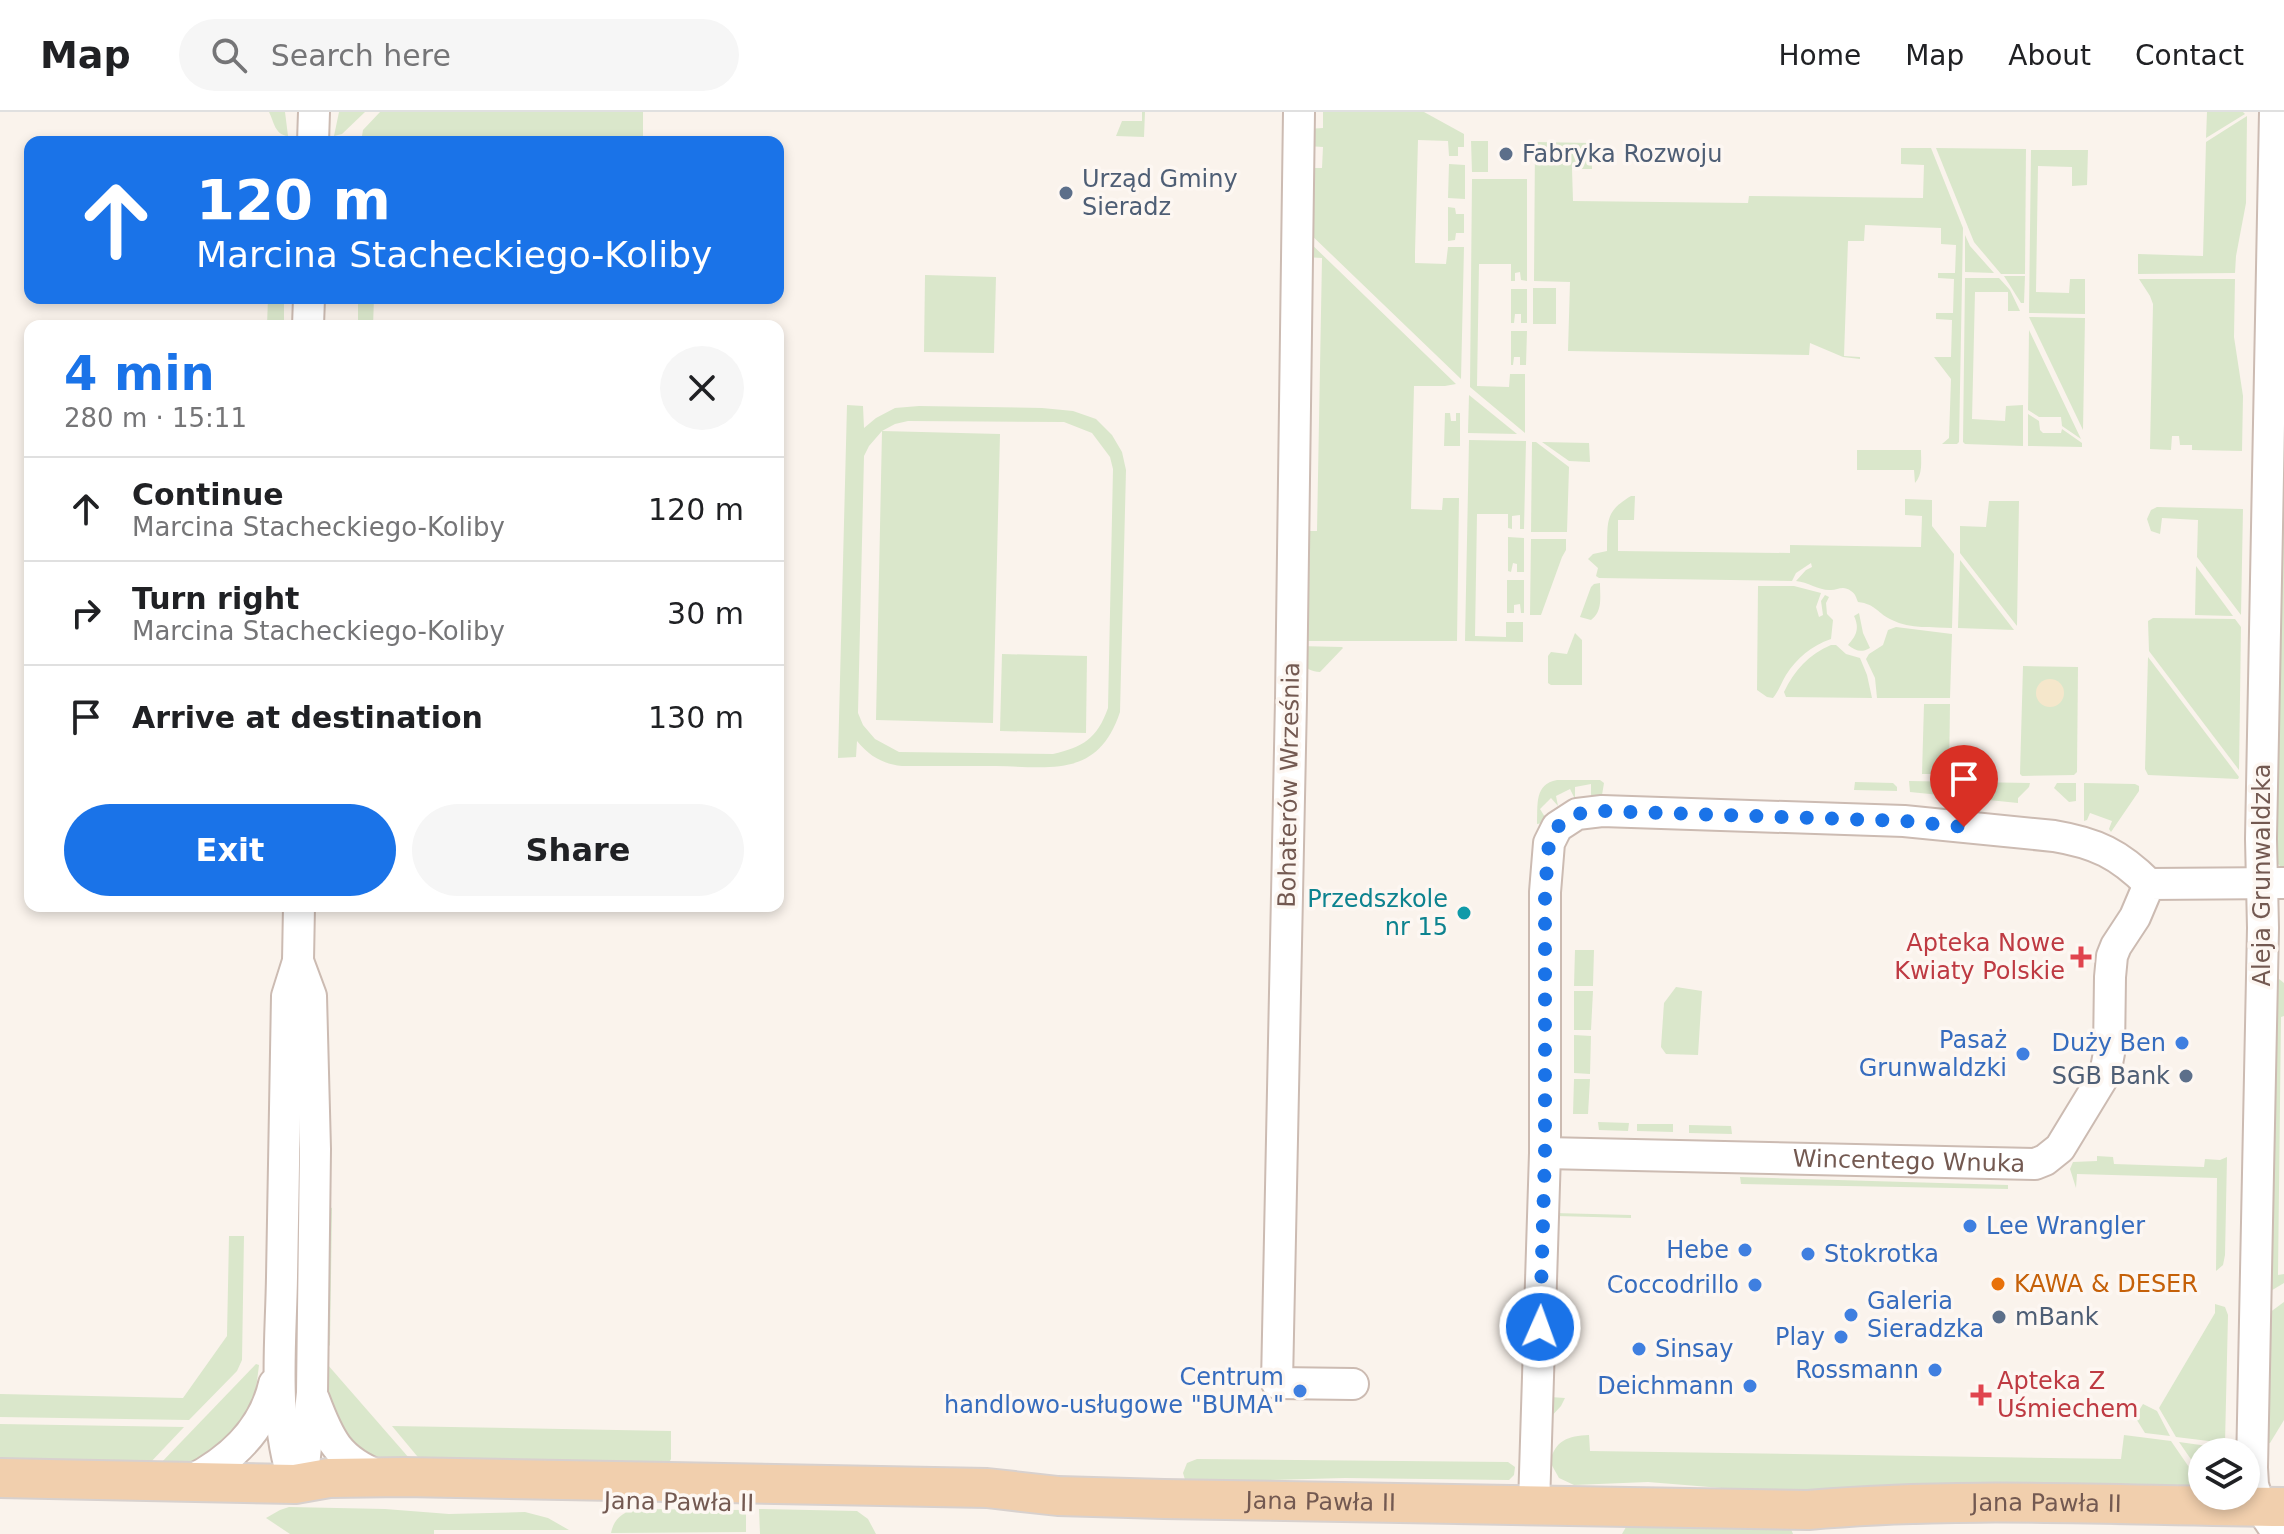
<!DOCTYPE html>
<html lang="en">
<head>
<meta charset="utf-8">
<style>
	body { margin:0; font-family:"DejaVu Sans",sans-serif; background:#f6f6f6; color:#202124; height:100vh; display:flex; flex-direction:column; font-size:30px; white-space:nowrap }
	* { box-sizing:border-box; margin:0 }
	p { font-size:26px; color:#757577 }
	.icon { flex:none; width:44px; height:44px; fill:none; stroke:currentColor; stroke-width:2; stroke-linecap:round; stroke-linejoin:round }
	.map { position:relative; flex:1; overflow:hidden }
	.details { position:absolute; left:24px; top:208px; width:760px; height:592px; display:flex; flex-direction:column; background:#fff; border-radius:16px; box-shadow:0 4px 12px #0003 }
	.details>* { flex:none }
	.banner { position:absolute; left:24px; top:24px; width:760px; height:168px; border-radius:16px; box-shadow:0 4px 12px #0003; background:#1a73e8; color:#fff; overflow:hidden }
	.tools { position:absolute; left:2188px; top:1326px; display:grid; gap:16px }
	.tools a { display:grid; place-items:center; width:72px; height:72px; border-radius:50%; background:#fff; box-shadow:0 4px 12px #0003; font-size:40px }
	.pin { position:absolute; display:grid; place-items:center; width:68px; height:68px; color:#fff; margin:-82px -34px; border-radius:50% 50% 50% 0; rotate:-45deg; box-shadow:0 0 8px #0007 }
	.pin .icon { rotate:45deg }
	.me { position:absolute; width:88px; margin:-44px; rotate:2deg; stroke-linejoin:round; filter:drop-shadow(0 0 6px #0008) }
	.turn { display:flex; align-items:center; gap:28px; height:168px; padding:0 40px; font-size:36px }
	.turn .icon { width:104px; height:104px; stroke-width:2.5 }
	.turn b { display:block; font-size:56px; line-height:68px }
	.round { display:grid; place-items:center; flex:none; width:84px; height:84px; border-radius:42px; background:#f6f6f6 }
	.summary { display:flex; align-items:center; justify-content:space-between; height:136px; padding:0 40px }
	h1 { font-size:48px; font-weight:600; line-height:60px; color:#1a73e8 }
	.button { display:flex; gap:16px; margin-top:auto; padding:16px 40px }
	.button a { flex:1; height:92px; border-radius:48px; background:#1a73e8; color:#fff; font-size:32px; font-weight:600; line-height:92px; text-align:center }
	.button a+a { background:#f6f6f6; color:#202124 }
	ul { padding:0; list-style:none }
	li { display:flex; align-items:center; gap:24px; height:104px; padding:0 40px; border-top:2px solid #e0e0e0 }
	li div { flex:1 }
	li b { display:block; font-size:30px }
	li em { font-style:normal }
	header { display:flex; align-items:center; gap:48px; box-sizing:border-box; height:112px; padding:0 40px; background:#fff; border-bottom:2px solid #e0e0e0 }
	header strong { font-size:38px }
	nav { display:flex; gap:44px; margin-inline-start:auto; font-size:28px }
	.search { width:560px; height:72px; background:#f6f6f6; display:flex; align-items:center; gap:20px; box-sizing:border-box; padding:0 28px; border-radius:44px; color:#757577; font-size:30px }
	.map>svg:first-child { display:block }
	.green { fill:#dae7cb; fill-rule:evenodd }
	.sand { fill:#f5e7cb }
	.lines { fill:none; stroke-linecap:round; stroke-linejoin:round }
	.minor-casing { stroke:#ccbbb2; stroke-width:34 }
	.major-casing { stroke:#d8d1ce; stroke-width:42 }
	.minor { stroke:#fff; stroke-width:30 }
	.major { stroke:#f1cfad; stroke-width:38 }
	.route { stroke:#1a73e8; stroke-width:14; stroke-dasharray:0 25.2 }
	.service-dot { fill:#5c6f8a; stroke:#fdf7f2; stroke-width:3 }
	.culture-dot { fill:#0f9aa8; stroke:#fdf7f2; stroke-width:3 }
	.health-dot { fill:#e0444e; stroke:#fdf7f2; stroke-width:3 }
	.shop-dot { fill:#3f7fe0; stroke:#fdf7f2; stroke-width:3 }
	.food-dot { fill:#e8710a; stroke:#fdf7f2; stroke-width:3 }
	.labels { text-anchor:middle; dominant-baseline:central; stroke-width:7; stroke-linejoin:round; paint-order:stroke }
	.service-label { font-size:24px; fill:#4e5e75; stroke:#fdf7f2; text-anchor:start }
	.street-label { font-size:24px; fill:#735951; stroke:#fdf7f2 }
	.culture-label { font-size:24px; fill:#0d838f; stroke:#fdf7f2; text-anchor:end }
	.health-label { font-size:24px; fill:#be3a42; stroke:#fdf7f2; text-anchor:end }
	.shop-label { font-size:24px; fill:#366cbe; stroke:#fdf7f2; text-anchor:end }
	.food-label { font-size:24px; fill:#c56008; stroke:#fdf7f2; text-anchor:start }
</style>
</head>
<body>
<header>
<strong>Map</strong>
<div class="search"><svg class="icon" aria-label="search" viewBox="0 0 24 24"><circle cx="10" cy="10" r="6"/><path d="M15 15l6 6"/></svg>Search here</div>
<nav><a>Home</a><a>Map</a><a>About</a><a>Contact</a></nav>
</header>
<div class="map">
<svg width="2284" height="1422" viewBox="0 0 2284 1422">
	<rect width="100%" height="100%" fill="#faf3ec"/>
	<!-- green -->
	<g class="green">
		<path d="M269,0H285L288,24C275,23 274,10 269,0Z"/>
		<path d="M339,0H365L342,22L334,24Z"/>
		<path d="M380,0H643V30H623V27L432,25L431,30H361L363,18Z"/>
		<path d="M1142,0H1145L1144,25L1116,24L1122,9H1142Z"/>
		<path d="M1323,0H1424L1464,22V35H1458V44H1449L1448,29L1418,28L1415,140V151L1446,152L1448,135H1464L1461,267L1305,117L1306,56H1322L1323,35L1307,34V17L1323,16Z"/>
		<path d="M2207,0H2243L2245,2L2206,26Z"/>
		<path d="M2247,4L2246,91L2236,144L2235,161L2138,162V142L2203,144L2206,30Z"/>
		<path d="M1471,29H1488V60H1472Z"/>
		<path d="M1535,30L1591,31L1592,57H1572L1573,89L1748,91L1749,84L1923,86L1924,53L1901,52V36H1931L1963,116L1959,330L1957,332H1942L1949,326L1951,267L1934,245H1951L1952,208L1936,207V201H1953L1954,167L1938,166V161H1955L1956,133L1941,132V116L1865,113L1864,129H1848L1844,244L1860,245V247L1843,245L1810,231L1809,243L1568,239L1570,170L1534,169Z"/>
		<path d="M1936,36L2026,37L2025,162H2001L1974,130Z"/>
		<path d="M2031,38H2088L2087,73L2072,74V55L2038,54L2036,180L2069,181L2070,167H2085V202L2029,201Z"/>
		<path d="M1449,52L1465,53V87L1448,86Z"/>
		<path d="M1472,67H1527V169L1521,168L1520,160L1515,161V169H1511V152H1479L1477,274L1509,275L1510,262H1525V321L1470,275Z"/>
		<path d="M1448,95L1455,96L1456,102H1464V121H1456L1455,128L1448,129Z"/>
		<path d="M1965,123L1970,134L1994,161L1965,160Z"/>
		<path d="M1305,126L1456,272L1445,274H1414L1411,397L1442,398L1443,386H1459L1457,529H1298L1300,419H1317L1322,146L1305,145Z"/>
		<path d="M925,163L996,165L994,241L924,240Z"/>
		<path d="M2004,164H2025L2024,191H2021Z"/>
		<path d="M1965,166H1999L2010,178L2020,199H2008V180H1975L1972,307L2005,309L2006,294L2023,293V334L1965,332L1963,330Z"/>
		<path d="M2139,167H2235L2234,225L2243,284L2242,339L2192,338V333H2180L2179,324H2172L2171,338L2150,337L2153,192L2150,184Z"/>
		<rect x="1533" y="176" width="23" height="36"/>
		<path d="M1511,177H1527V211H1521V202H1515L1514,211H1511Z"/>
		<path d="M268,186H284V214H267Z"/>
		<path d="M358,186H374L373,214H358Z"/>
		<path d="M2029,205L2085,206L2083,318Z"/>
		<path d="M2029,218L2081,327L2062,314L2061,305H2039L2028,298Z"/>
		<path d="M1511,219H1527L1526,253H1520V245H1514L1513,253H1511Z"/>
		<path d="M1469,283L1517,322L1468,321Z"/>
		<path d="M847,293L863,294L864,316L876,306L895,296L919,294L1042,296L1073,299L1096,307L1112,323L1122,340L1126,358L1120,600C1098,666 1052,655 996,654C964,654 933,654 902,654C883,652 869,644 857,629L856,645L838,646ZM908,309L1064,310L1092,321L1110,345L1113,357L1108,596C1097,627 1083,635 1053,642L899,640L875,627L863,613L858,601L864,344L869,334L882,319L876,608L993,611L1000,322L882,319L895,312Z"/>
		<path d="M1445,301H1450L1451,309H1456V301H1460V334H1444Z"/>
		<path d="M2028,302L2039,309L2040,318L2043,321H2061L2062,317L2082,331V335L2028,334Z"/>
		<path d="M1469,328L1526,329L1524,417H1520V403L1512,404V417L1508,416V402H1477L1475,524L1506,525V510H1523V530L1465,529Z"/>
		<path d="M1532,330H1536L1569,355L1567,420H1531Z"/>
		<path d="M1542,330L1589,331L1590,350L1569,349Z"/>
		<path d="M1857,338H1921C1921,350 1923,362 1915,371L1914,358H1857Z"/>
		<path d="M2280,351H2284V759L2275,748Z"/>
		<path d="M1631,384H1635L1634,408H1618V439L1790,441V433L1921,435L1922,404L1905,403V387L1932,388V414L1954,442L1952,516C1933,515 1910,517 1892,508C1878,502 1876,492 1858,490C1856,486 1856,482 1851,479C1843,473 1838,478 1831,478C1820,479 1808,470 1796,469L1806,458L1812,455L1811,451L1796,461L1792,469L1599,466L1596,464L1598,456L1588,447L1593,442L1607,439C1608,410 1604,400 1631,384Z"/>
		<path d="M1989,389H2019L2017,514L1960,441V414L1986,415Z"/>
		<path d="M2157,395L2243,397L2241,503L2197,445L2198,408L2162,406L2160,422L2151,419L2147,407L2151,398Z"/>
		<path d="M1508,425L1524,426V460H1517V452L1513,451L1511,460L1508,459Z"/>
		<path d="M1531,427H1566V438L1562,445L1541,503H1530Z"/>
		<path d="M1960,448L2014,518L1958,516Z"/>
		<path d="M2196,454L2233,504L2195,503Z"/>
		<path d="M1507,468H1524V501H1521L1520,492L1514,493V501H1507Z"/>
		<path d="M1600,471C1600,485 1603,499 1591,508L1580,505L1591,475L1594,472Z"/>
		<path d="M1758,474H1794L1821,481L1816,495L1819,505L1823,503L1821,489L1825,483L1829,485L1826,491L1827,502L1833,508L1831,527C1811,534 1797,546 1786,563C1781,571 1779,579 1773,586L1767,585L1757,578Z"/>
		<path d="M1859,501L1863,521L1870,536C1861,541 1856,539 1848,533C1856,524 1860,517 1854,504Z"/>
		<path d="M2153,506L2235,507L2241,515L2239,658L2149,539L2148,509Z"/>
		<path d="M1896,515L1952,522L1950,586H1877L1875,566L1866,547L1869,542L1883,533L1888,518Z"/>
		<path d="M1575,521L1582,528V573H1551L1548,571V544L1551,540L1567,542Z"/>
		<path d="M1831,533H1836L1846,542L1860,546L1867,563L1872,586L1786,585L1784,580C1794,559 1809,542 1831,533Z"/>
		<path d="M1298,534L1342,535L1343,536L1320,560C1303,559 1301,549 1298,534Z"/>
		<path d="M1002,542L1087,544L1086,621L1000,619Z"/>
		<path d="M2148,545L2239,665L2238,667L2148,663L2145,657Z"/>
		<path d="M2023,554L2078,555L2077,660L2074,663L2022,664L2020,662Z"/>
		<path d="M1924,592H1950L1949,662H1922Z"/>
		<path d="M1557,668H1600L1604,671L1602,683H1591V672L1575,675V687L1570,677L1556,684L1558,694L1551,686L1540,697L1548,710L1537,712C1538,693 1534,672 1557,668Z"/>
		<path d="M1909,669L2030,671L2029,675L2018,686V691L1910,680Z"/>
		<path d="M1855,670L1893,671L1897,675V679L1854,678Z"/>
		<path d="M2057,671H2076V689L2069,690L2054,676Z"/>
		<path d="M2084,671L2135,672L2139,674V679L2111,720L2109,717L2112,709L2090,701L2087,708L2084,709Z"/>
		<path d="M1575,838H1594L1593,874H1574Z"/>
		<path d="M2274,863L2284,871V904L2281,905L2278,1163L2284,1162V1171L2269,1180Z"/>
		<path d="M1676,875L1702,879L1698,943L1666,942L1661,935L1664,891Z"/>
		<path d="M1574,879H1593L1591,918H1574Z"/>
		<path d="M1574,923L1591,924L1590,962L1574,961Z"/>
		<path d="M1574,967H1590L1588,1002H1573Z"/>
		<path d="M1598,1010L1629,1011L1628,1019L1599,1018Z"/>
		<path d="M1637,1012H1673V1020L1637,1019Z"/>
		<path d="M1689,1013L1731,1014L1732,1022L1689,1021Z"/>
		<path d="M2097,1044L2113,1045L2114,1052L2204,1055L2205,1047L2220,1048L2227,1045L2225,1143L2223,1153L2216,1159L2217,1066L2077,1062L2076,1076L2070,1057L2073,1050L2097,1049Z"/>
		<path d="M1556,1054L1554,1101L1631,1103V1106L1556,1104L1550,1285L1565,1286L1561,1294L1547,1309L1545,1272L1551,1065L1552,1055Z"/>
		<path d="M1740,1065L2008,1073V1077L1741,1072Z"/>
		<path d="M302,1087L300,1235L293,1236L296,1088Z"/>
		<path d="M326,1094L332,1096L330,1233L327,1236Z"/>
		<path d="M229,1124H244L242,1248L237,1259L189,1308L0,1305V1282L183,1286L227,1224Z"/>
		<path d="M2284,1190V1308L2270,1331H2266L2269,1201Z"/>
		<path d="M2215,1192L2225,1195L2228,1203L2225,1331L2176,1325L2159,1296L2215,1201Z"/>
		<path d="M256,1252L259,1253L255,1285L243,1315L193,1352L158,1354Z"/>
		<path d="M327,1252L416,1354L362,1346L327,1294Z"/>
		<path d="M2143,1292L2157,1299L2170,1324L2145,1321L2135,1305Z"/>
		<path d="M0,1312L184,1315L148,1353L0,1351Z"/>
		<path d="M392,1314L671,1319V1347L668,1353L427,1356Z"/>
		<path d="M1589,1323L1590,1339L2121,1347L2124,1323L2171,1329L2193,1361V1377L1782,1381L1648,1370L1574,1373L1559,1366L1550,1350C1555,1328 1568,1324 1589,1323Z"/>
		<path d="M2179,1330L2222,1336L2218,1340H2202V1353L2197,1356Z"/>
		<path d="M1197,1347L1508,1350L1515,1355L1514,1363L1509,1368L1345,1366L1271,1368L1193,1377L1186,1371L1183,1361L1187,1351Z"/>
		<path d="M289,1395L385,1397L449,1402L525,1400L548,1406L569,1418H434V1422H290L266,1406L280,1398Z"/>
		<path d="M637,1397L746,1398V1420L611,1421C614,1406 623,1400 637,1397Z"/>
		<path d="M759,1397L857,1399L868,1407L876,1422H760Z"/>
		<path d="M1632,1411L1791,1417L1793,1422H1622L1626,1415Z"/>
	</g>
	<!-- sand -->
	<circle class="sand" cx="2050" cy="581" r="14"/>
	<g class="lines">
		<defs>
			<g id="minor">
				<path d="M1299,0L1291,588L1277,1271L1353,1272"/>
				<path d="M2275,0L2261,727L2263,816L2252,1356L2253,1373L2260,1395L2278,1422"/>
				<path d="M313,30L314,0"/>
				<path d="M308,214L309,186"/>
				<path id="s1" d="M1545,1041L2035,1052L2045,1048L2060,1036L2105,962L2109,941L2110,865L2112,844L2116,834L2135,805L2149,772L2284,771"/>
				<path d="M314,1287C329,1327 338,1348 380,1364"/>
				<path d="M190,1369C231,1348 264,1317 274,1272"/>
				<path d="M295,1372C272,1308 281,1232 282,1165C283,1072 285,978 287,884L298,849L299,794"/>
				<path d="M295,1372L304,1353L312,1281L315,1037L311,884L298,849"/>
				<path d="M1534,1393L1545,1041V780L1549,731L1557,715L1577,702L1602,699L1904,709L2054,724C2096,731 2119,742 2149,772"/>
			</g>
			<g id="major">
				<path id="s2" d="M0,1366L295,1372L329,1366L404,1365L987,1376L1058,1384L1164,1387L1808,1398C1966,1384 2126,1394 2284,1395"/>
			</g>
		</defs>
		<!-- minor casing -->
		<use href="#minor" class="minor-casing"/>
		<!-- major casing -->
		<use href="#major" class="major-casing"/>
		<!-- minor -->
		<use href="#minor" class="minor"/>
		<!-- major -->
		<use href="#major" class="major"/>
	</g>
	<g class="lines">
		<!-- route -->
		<path class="route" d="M1540,1215L1545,1041V780L1549,731L1557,715L1577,702L1602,699L1904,709L1964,715"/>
	</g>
	<!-- markers -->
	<g class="service-dot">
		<circle cx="1506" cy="42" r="8"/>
		<circle cx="1066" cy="81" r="8"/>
		<circle cx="2186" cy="964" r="8"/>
		<circle cx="1999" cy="1205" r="8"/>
	</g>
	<circle class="culture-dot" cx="1464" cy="801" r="8"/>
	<g class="health-dot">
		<path d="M2077 833h8v8h8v8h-8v8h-8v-8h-8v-8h8z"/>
		<path d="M1977 1271h8v8h8v8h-8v8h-8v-8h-8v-8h8z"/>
	</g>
	<g class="shop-dot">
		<circle cx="2182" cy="931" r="8"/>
		<circle cx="2023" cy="942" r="8"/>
		<circle cx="1970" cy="1114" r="8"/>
		<circle cx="1745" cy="1138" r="8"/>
		<circle cx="1808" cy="1142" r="8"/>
		<circle cx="1755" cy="1173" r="8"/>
		<circle cx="1851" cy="1203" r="8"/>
		<circle cx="1841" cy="1225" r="8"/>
		<circle cx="1639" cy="1237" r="8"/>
		<circle cx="1935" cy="1258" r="8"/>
		<circle cx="1750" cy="1274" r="8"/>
		<circle cx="1300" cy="1279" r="8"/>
	</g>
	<circle class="food-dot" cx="1998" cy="1172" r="8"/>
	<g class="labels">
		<!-- service labels -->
		<g class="service-label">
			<text x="1522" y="42">Fabryka Rozwoju</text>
			<text x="1082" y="67">Urząd Gminy<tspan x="1082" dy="28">Sieradz</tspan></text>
			<text x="2170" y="964" text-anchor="end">SGB Bank</text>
			<text x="2015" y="1205">mBank</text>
		</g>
		<!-- street labels -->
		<g class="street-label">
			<text transform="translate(1289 673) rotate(-89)">Bohaterów Września</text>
			<text transform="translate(2262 763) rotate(-90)">Aleja Grunwaldzka</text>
			<text stroke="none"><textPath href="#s1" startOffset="364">Wincentego Wnuka</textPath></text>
			<text transform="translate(679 1390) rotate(1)">Jana Pawła II</text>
			<text stroke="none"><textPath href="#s2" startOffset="1322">Jana Pawła II</textPath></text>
			<text stroke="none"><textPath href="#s2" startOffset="2048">Jana Pawła II</textPath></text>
		</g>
		<!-- culture labels -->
		<g class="culture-label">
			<text x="1448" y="787">Przedszkole<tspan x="1448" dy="28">nr 15</tspan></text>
		</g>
		<!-- health labels -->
		<g class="health-label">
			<text x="2065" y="831">Apteka Nowe<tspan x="2065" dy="28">Kwiaty Polskie</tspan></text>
			<text x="1997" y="1269" text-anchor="start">Apteka Z<tspan x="1997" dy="28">Uśmiechem</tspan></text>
		</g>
		<!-- shop labels -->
		<g class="shop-label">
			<text x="2007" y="928">Pasaż<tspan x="2007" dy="28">Grunwaldzki</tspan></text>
			<text x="2166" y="931">Duży Ben</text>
			<text x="1986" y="1114" text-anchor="start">Lee Wrangler</text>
			<text x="1729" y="1138">Hebe</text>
			<text x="1824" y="1142" text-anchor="start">Stokrotka</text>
			<text x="1739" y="1173">Coccodrillo</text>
			<text x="1867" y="1189" text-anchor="start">Galeria<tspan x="1867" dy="28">Sieradzka</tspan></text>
			<text x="1825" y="1225">Play</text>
			<text x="1655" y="1237" text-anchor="start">Sinsay</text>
			<text x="1919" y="1258">Rossmann</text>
			<text x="1284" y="1265">Centrum<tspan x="1284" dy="28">handlowo-usługowe "BUMA"</tspan></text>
			<text x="1734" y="1274">Deichmann</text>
		</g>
		<!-- food labels -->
		<g class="food-label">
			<text x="2014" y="1172">KAWA &amp; DESER</text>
		</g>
	</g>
</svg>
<div class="tools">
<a><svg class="icon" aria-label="layers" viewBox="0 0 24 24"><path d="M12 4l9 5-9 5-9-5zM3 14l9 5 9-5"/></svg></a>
</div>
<div class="pin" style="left:1964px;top:715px;background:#d93025"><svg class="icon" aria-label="arrive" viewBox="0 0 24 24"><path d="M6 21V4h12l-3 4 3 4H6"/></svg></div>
<svg class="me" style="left:1540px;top:1215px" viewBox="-20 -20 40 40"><circle r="17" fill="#1a73e8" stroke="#fff" stroke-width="3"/><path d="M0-11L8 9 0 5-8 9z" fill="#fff"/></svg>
<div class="banner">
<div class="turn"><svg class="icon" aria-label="ahead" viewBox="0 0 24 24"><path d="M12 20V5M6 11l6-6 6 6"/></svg><div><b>120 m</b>Marcina Stacheckiego-Koliby</div></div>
</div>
<section class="details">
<div class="summary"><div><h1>4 min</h1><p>280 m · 15:11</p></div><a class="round"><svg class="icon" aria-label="close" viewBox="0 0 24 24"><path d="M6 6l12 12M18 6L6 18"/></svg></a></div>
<ul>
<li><svg class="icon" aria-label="ahead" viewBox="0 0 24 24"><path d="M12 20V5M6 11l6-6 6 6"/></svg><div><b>Continue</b><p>Marcina Stacheckiego-Koliby</p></div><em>120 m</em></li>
<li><svg class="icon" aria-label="right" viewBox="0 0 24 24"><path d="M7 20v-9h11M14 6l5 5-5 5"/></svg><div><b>Turn right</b><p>Marcina Stacheckiego-Koliby</p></div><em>30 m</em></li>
<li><svg class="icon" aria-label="arrive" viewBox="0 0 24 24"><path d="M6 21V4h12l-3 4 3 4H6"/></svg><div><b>Arrive at destination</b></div><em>130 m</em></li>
</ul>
<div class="button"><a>Exit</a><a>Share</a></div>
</section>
</div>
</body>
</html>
